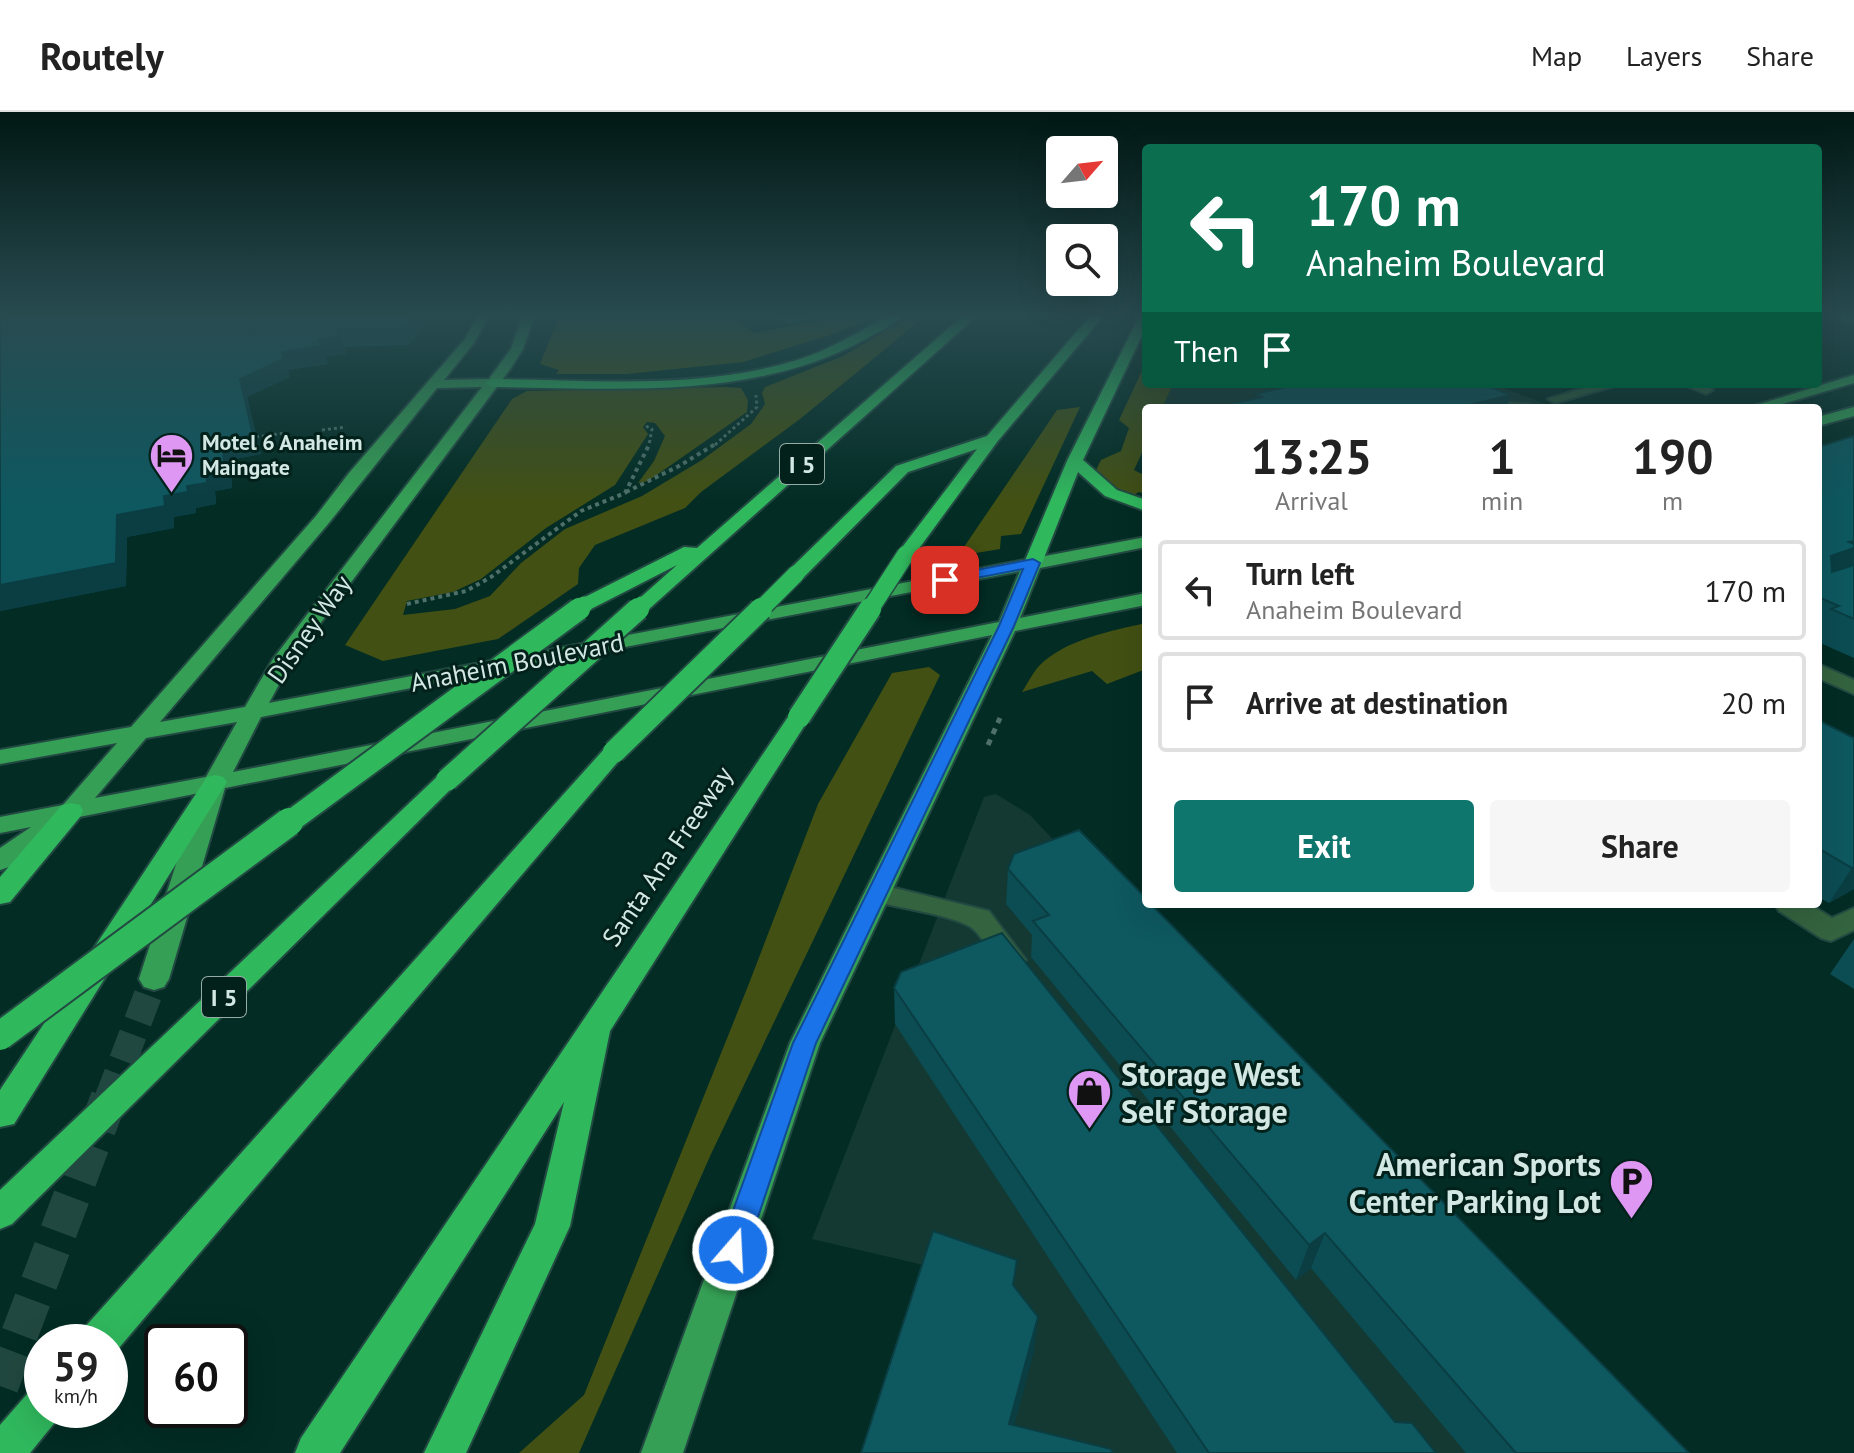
<!DOCTYPE html>
<html lang="en">
<head>
<meta charset="utf-8">
<style>
	body { margin:0; font-family:"PT Sans",sans-serif; background:#f6f6f6; color:#222; height:100vh; display:flex; flex-direction:column; font-size:30px; white-space:nowrap }
	* { box-sizing:border-box; margin:0 }
	p { font-size:26px; color:#767676 }
	.icon { flex:none; width:44px; height:44px; fill:none; stroke:currentColor; stroke-width:2; stroke-linecap:round; stroke-linejoin:round }
	.map { position:relative; flex:1; overflow:hidden }
	.panel { position:absolute; left:1142px; top:292px; width:680px; height:504px; display:flex; flex-direction:column; background:#fff; border-radius:8px; box-shadow:0 8px 32px #0002 }
	.panel>* { flex:none }
	.guide { position:absolute; left:1142px; top:32px; width:680px; height:244px; border-radius:8px; box-shadow:0 8px 32px #0002; background:#0b6e4f; color:#fff; overflow:hidden }
	.needle { width:52px; rotate:62deg }
	.tools { position:absolute; left:1046px; top:24px; display:grid; gap:16px }
	.tools a { display:grid; place-items:center; width:72px; height:72px; border-radius:8px; background:#fff; box-shadow:0 8px 32px #0002; font-size:40px }
	.speed { position:absolute; left:24px; top:1212px; display:flex; gap:16px; font-size:40px; font-weight:700; text-align:center }
	.speed>* { display:grid; place-content:center; width:104px; height:104px; border-radius:50%; background:#fff; box-shadow:0 8px 32px #0002; line-height:1 }
	.speed small { font-size:20px; font-weight:400 }
	.speed .limit { border:4px solid #111; border-radius:12px; background:#fff; color:#111 }
	.pin { position:absolute; display:grid; place-items:center; width:68px; height:68px; color:#fff; margin:-34px; border-radius:16px; box-shadow:0 4px 12px #0006 }
	.me { position:absolute; width:88px; margin:-44px; rotate:19deg; stroke-linejoin:round; filter:drop-shadow(0 0 6px #0008) }
	.turn { display:flex; align-items:center; gap:28px; height:168px; padding:0 32px; font-size:36px }
	.turn .icon { width:104px; height:104px; stroke-width:2.5 }
	.turn b { display:block; font-size:56px; line-height:68px }
	.then { display:flex; align-items:center; height:76px; padding:0 32px; background:#0003; gap:16px; font-size:30px }
	.eta { display:flex; justify-content:space-evenly; align-items:center; height:136px; text-align:center }
	.eta b { font-size:48px; font-weight:700; line-height:56px }
	.action { display:flex; gap:16px; margin-top:auto; padding:16px 32px }
	.action a { flex:1; height:92px; border-radius:8px; background:#0f766e; color:#fff; font-size:32px; font-weight:700; line-height:92px; text-align:center }
	.action a+a { background:#f6f6f6; color:#222 }
	ul { padding:0; list-style:none }
	li { display:flex; align-items:center; gap:24px; height:100px; margin:0 16px 12px; padding:0 16px; border:4px solid #e0e0e0; border-radius:8px }
	li div { flex:1 }
	li b { display:block; font-size:30px }
	li em { font-style:normal }
	header { display:flex; align-items:center; gap:48px; box-sizing:border-box; height:112px; padding:0 40px; background:#fff; border-bottom:2px solid #e0e0e0 }
	header strong { font-size:38px }
	nav { display:flex; gap:44px; margin-inline-start:auto; font-size:28px }
	.map>svg:first-child { display:block }
	.built { fill:#133932 }
	.green { fill:#425013 }
	.lines { fill:none; stroke-linecap:round; stroke-linejoin:round }
	.major-tunnel-far1 { stroke:#214840; stroke-width:28; stroke-dasharray:28 14; stroke-linecap:butt }
	.major-tunnel { stroke:#214840; stroke-width:37; stroke-dasharray:37 18; stroke-linecap:butt }
	.minor-casing { stroke:#234a42; stroke-width:4 }
	.major-casing { stroke:#234a42; stroke-width:4 }
	.highway-casing { stroke:#234a42; stroke-width:4 }
	.path-far2 { stroke:#4e7069; stroke-width:3; stroke-dasharray:3 3; stroke-linecap:butt }
	.path-far1 { stroke:#4e7069; stroke-width:4; stroke-dasharray:4 4; stroke-linecap:butt }
	.path { stroke:#4e7069; stroke-width:5; stroke-dasharray:6 6; stroke-linecap:butt }
	.minor { fill:#34633f; fill-rule:evenodd }
	.major { fill:#35a055; fill-rule:evenodd }
	.highway { fill:#30b85d; fill-rule:evenodd }
	.highway-bridge-far2-casing { stroke:#234a42; stroke-width:20; stroke-linecap:butt }
	.highway-bridge-far1-casing { stroke:#234a42; stroke-width:26; stroke-linecap:butt }
	.highway-bridge-casing { stroke:#234a42; stroke-width:32; stroke-linecap:butt }
	.highway-bridge-far2 { stroke:#30b85d; stroke-width:17 }
	.highway-bridge-far1 { stroke:#30b85d; stroke-width:22 }
	.highway-bridge { stroke:#30b85d; stroke-width:28 }
	.wall { fill:#0c4c53 }
	.shaded-wall { fill:#0a3e43 }
	.building { fill:#0e5860; stroke:#0a3e43; stroke-width:2 }
	.route { fill:#1a73e8; stroke:#114b97; stroke-width:2 }
	.labels { text-anchor:middle; dominant-baseline:central; stroke-width:6; stroke-linejoin:round; paint-order:stroke }
	.far-poi-label { font-size:22px; font-weight:bold; fill:#d3e8e2; stroke:#03211b; text-anchor:start }
	.shield { fill:#03211b; stroke:#95aca6; stroke-width:2 }
	.shield-label { font-size:24px; font-weight:bold; fill:#d3e8e2 }
	.street-label { font-size:26px; fill:#d3e8e2; stroke:#03211b }
	.near-poi-label { font-size:32px; font-weight:bold; fill:#d3e8e2; stroke:#03211b; text-anchor:start }
</style>
</head>
<body>
<header>
<strong>Routely</strong>
<nav><a>Map</a><a>Layers</a><a>Share</a></nav>
</header>
<div class="map">
<svg width="1854" height="1341" viewBox="0 0 1854 1341">
	<rect width="100%" height="100%" fill="#022c24"/>
	<!-- built -->
	<g class="built">
		<path d="M1173,272H1493L1556,296H1162Z"/>
		<path d="M996,682L1030,703L1629,1341H874L932,1155L812,1127L984,685Z"/>
	</g>
	<!-- green -->
	<g class="green">
		<path d="M560,202H728L754,221L858,202H881L833,222L743,250L627,262H556L559,258L540,252Z"/>
		<path d="M914,202H928L800,307L701,380L685,396L595,433L579,456L578,472L498,527L383,549L345,533L512,287L527,279L726,275L741,276L748,288L747,300L648,369L638,371L654,349L665,324L655,311L647,310L643,315L648,322L615,373L546,416L481,467L453,480L407,489L403,503L455,497L490,484L521,451L565,417L642,384L702,348L751,312L765,292L762,281L765,275L843,244Z"/>
		<path d="M1146,250V272H1173L1162,296H1146V332L1134,358L1146,364V382L1139,380L1130,385L1097,366L1096,358L1101,348L1121,339L1129,316L1119,308Z"/>
		<path d="M1080,295L1021,422L1001,424L1000,437L970,442L964,435L1057,298Z"/>
		<path d="M1146,511V557L1107,572L1092,559L1022,580C1028,571 1033,560 1040,553C1067,527 1111,519 1146,511Z"/>
		<path d="M929,555L940,563L711,1042L579,1341H519L584,1283L748,874L818,692L892,561Z"/>
	</g>
	<g class="lines">
		<!-- major-tunnel-far1 -->
		<path class="major-tunnel-far1" d="M108,988L154,867"/>
		<!-- major-tunnel -->
		<path class="major-tunnel" d="M0,1274L109,986"/>
		<defs>
			<g id="minor">
				<path d="M767,202H827L792,211L769,205Z"/>
				<path d="M1829,202L1854,204V212L1831,204Z"/>
				<path d="M1598,272H1621L1555,291L1548,287Z"/>
				<path d="M1682,272H1702L1713,278L1706,282Z"/>
				<path d="M1476,289L1528,292L1535,296H1471V290Z"/>
				<path d="M1818,552L1854,568V582L1818,566Z"/>
				<path d="M878,772L989,799L1026,848L1022,855C991,865 990,824 967,813C945,802 895,795 868,788L865,781L868,774Z"/>
				<path d="M1775,792H1809L1832,806L1854,796V818L1831,829L1821,826L1779,799Z"/>
			</g>
			<g id="major">
				<path d="M478,202H490L474,231L444,268L489,267L511,237L523,202H535L523,237L511,256L290,552L269,591L1146,425V435L1040,456L1020,506L1146,481V493L1015,519L820,931L683,1341H641L790,931L992,523L225,676L169,867L164,875L154,878L144,875L139,867L199,681L79,705L9,755L0,758V736L31,715L0,721V705L63,693L117,631L0,652V638L131,615L316,404L349,361L465,227ZM482,275L273,547L245,595L160,610L328,412L437,276ZM1020,459L999,510L233,660L261,605ZM237,610L206,665L95,686L146,626Z"/>
				<path d="M1854,263V271L1769,296H1747Z"/>
				<path d="M1854,295V304L1818,314V305Z"/>
			</g>
			<g id="highway">
				<path d="M891,202H906C894,213 878,220 864,228C751,289 616,276 492,275L485,271L492,267C592,268 700,278 797,248C830,238 860,219 891,202Z"/>
				<path d="M965,202H979L649,497L642,499L632,493L677,453L591,497H577L574,493L577,489L684,435L697,436Z"/>
				<path d="M1092,202H1105L997,330L912,446L906,447L897,442L977,337L908,360L803,466H789L787,462L789,458L896,354L987,324Z"/>
				<path d="M1146,202V215L1083,348L1117,378L1146,388V399L1105,384L1078,360L1042,451L1039,455H1027L1024,451L1067,349L1140,203Z"/>
				<path d="M799,598L810,605L610,919L570,1114L466,1341H424L535,1112L564,990L340,1341H295L301,1326L788,605Z"/>
				<path d="M614,633L622,635L626,640L622,645L112,1244L110,1230H79L84,1216L606,635Z"/>
				<path d="M447,661L455,663L459,668L455,673L12,1112L0,1117V1078L439,663Z"/>
				<path d="M215,663L223,665L227,670L14,1012L0,1015V978L207,665Z"/>
				<path d="M71,691L80,693L83,699L80,705L10,790L0,792V765L62,693Z"/>
				<path d="M42,1275V1298H61L56,1309L30,1341H0V1313L28,1281Z"/>
			</g>
		</defs>
		<!-- minor casing -->
		<use href="#minor" class="minor-casing"/>
		<!-- major casing -->
		<use href="#major" class="major-casing"/>
		<!-- highway casing -->
		<use href="#highway" class="highway-casing"/>
		<!-- path-far2 -->
		<g class="path-far2">
			<path d="M646,314L652,317L649,333"/>
			<path d="M322,318L346,315"/>
			<path d="M256,325L285,321"/>
			<path d="M715,333L757,295L756,283"/>
		</g>
		<!-- path-far1 -->
		<g class="path-far1">
			<path d="M626,380L679,354L717,331"/>
			<path d="M407,492L466,479L491,465L581,399L625,381L650,331"/>
		</g>
		<!-- path -->
		<path class="path" d="M988,633L1000,606"/>
		<!-- minor -->
		<use href="#minor" class="minor"/>
		<!-- major -->
		<use href="#major" class="major"/>
		<!-- highway -->
		<use href="#highway" class="highway"/>
		<defs>
			<g id="highway-bridge-far2">
				<path d="M576,499L584,493"/>
				<path d="M636,499L642,493"/>
				<path d="M759,499L796,462"/>
				<path d="M869,499L906,442"/>
			</g>
			<g id="highway-bridge-far1">
				<path d="M799,605L870,497"/>
				<path d="M614,640L761,497"/>
				<path d="M447,668L638,497"/>
				<path d="M287,712L579,497"/>
			</g>
			<path id="highway-bridge" d="M0,924L289,710"/>
		</defs>
		<!-- highway-bridge-far2 casing -->
		<use href="#highway-bridge-far2" class="highway-bridge-far2-casing"/>
		<!-- highway-bridge-far1 casing -->
		<use href="#highway-bridge-far1" class="highway-bridge-far1-casing"/>
		<!-- highway-bridge casing -->
		<use href="#highway-bridge" class="highway-bridge-casing"/>
		<!-- highway-bridge-far2 -->
		<use href="#highway-bridge-far2" class="highway-bridge-far2"/>
		<!-- highway-bridge-far1 -->
		<use href="#highway-bridge-far1" class="highway-bridge-far1"/>
		<!-- highway-bridge -->
		<use href="#highway-bridge" class="highway-bridge"/>
	</g>
	<!-- wall -->
	<g class="wall">
		<path d="M0,202H433L409,233L344,235L346,242L325,245L328,252L288,258L290,265L247,285L261,342L230,348L232,376L215,379L216,392L196,396V401L174,405V416L127,425L126,474L0,499Z"/>
		<path d="M1818,335L1848,455L1854,453V546L1818,530Z"/>
		<path d="M1818,608L1854,626V777L1829,791L1818,785Z"/>
		<path d="M1008,757L1689,1341H1466L1311,1156L1296,1168L1031,845L1032,823L1006,792Z"/>
		<path d="M1854,827V877L1830,862Z"/>
		<path d="M894,876L1395,1310L1436,1341H1177L895,912Z"/>
	</g>
	<!-- shaded-wall -->
	<g class="shaded-wall">
		<path d="M416,202H433L409,233L405,216Z"/>
		<path d="M752,202H766L765,205L752,207Z"/>
		<path d="M341,224L346,242L325,245L328,252L288,258L290,265L247,285L261,342L230,348L232,376L215,379L216,392L196,396V401L174,405V416L127,425L126,474L0,499V473L117,403L187,374L206,358L240,267L282,240L319,228Z"/>
		<path d="M1511,283L1507,296H1456Z"/>
		<path d="M1854,429V452L1848,455L1843,464L1818,473L1831,444L1849,430Z"/>
		<path d="M1854,755V777L1829,791L1852,756Z"/>
		<path d="M1325,1121L1311,1156L1296,1168L1309,1133Z"/>
		<path d="M1038,1205L1034,1240L1007,1341L1009,1312Z"/>
	</g>
	<!-- building -->
	<g class="building">
		<path d="M0,202H416L405,216L337,218L341,224L319,228L322,234L282,240L284,247L240,267L253,323L223,328L224,355L206,358L207,371L187,374L188,380L164,384L165,394L117,403L116,451L0,473Z"/>
		<path d="M1300,272H1483L1511,283L1456,296H1212L1262,285L1255,282Z"/>
		<path d="M1854,324V429L1849,430L1854,432V436L1831,444L1832,460L1854,453V507L1831,497L1839,494L1818,485V335Z"/>
		<path d="M1818,608L1854,626V755L1852,756L1818,736Z"/>
		<path d="M1079,718L1146,786V792H1151L1689,1341H1516L1325,1121L1309,1133L1033,809L1049,803L1008,757L1014,742Z"/>
		<path d="M1002,821L1395,1310L1412,1311L1436,1341H1209L894,876L901,860Z"/>
		<path d="M933,1119L1017,1148L1013,1173L1038,1205L1009,1312L1111,1337L1113,1341H861Z"/>
	</g>
	<!-- sky -->
	<linearGradient id="sky" x2="0" y2="1"><stop stop-color="#011814"/><stop offset="0.52" stop-color="#284b50"/><stop offset="1" stop-color="#284b50" stop-opacity="0"/></linearGradient>
	<rect width="1854" height="390" fill="url(#sky)"/>
	<!-- route -->
	<path class="route" d="M1033,447L1040,451L1014,514L816,931L747,1138L743,1147L733,1151L723,1147L719,1138L793,931L999,514L1023,457L945,472L938,468L945,464Z"/>
	<!-- icons -->
	<defs>
		<symbol id="hotel-pin" viewBox="-11 -11 22 30"><path d="M0 17L-7.5 6A9.5 9.5 0 1 1 7.5 6Z" fill="#de98f3" stroke="#03211b"/><path d="M-6-4.5h1.5V1H6V5H4.5V3h-9V5H-6ZM-4 0a1.8 1.8 0 1 1 3.6 0ZM.5 0V-2.5h3Q6-2.5 6 0Z" fill="#111"/></symbol>
		<symbol id="shop-pin" viewBox="-11 -11 22 30"><path d="M0 17L-7.5 6A9.5 9.5 0 1 1 7.5 6Z" fill="#de98f3" stroke="#03211b"/><path d="M-5-2.5h2.3a2.7 3.5 0 0 1 5.4 0H5L5.5 6h-11ZM-1.5-2.5h3a1.5 2.3 0 0 0-3 0Z" fill="#111"/></symbol>
		<symbol id="parking-pin" viewBox="-11 -11 22 30"><path d="M0 17L-7.5 6A9.5 9.5 0 1 1 7.5 6Z" fill="#de98f3" stroke="#03211b"/><path d="M-3.5-5.5H1a3.5 3.5 0 0 1 0 7H-1V5.5H-3.5ZM-1-3.4V-.6H.8a1.4 1.4 0 0 0 0-2.8Z" fill="#111"/></symbol>
	</defs>
	<g fill-rule="evenodd">
		<use href="#hotel-pin" x="146" y="318" width="51" height="69"/>
		<use href="#shop-pin" x="1064" y="954" width="51" height="69"/>
		<use href="#parking-pin" x="1606" y="1044" width="51" height="69"/>
	</g>
	<g class="labels">
		<!-- far-poi labels -->
		<g class="far-poi-label">
			<text x="202" y="330">Motel 6 Anaheim<tspan x="202" dy="25">Maingate</tspan></text>
		</g>
		<!-- shield labels -->
		<g class="shield">
			<rect x="780" y="332" width="44" height="40" rx="6"/>
			<rect x="202" y="865" width="44" height="40" rx="6"/>
		</g>
		<g class="shield-label">
			<text x="802" y="352">I 5</text>
			<text x="224" y="885">I 5</text>
		</g>
		<!-- street labels -->
		<g class="street-label">
			<text transform="translate(309 517) rotate(-55)">Disney Way</text>
			<text transform="translate(517 550) rotate(-11)">Anaheim Boulevard</text>
			<text transform="translate(667 744) rotate(-56)">Santa Ana Freeway</text>
		</g>
		<!-- near-poi labels -->
		<g class="near-poi-label">
			<text x="1121" y="962">Storage West<tspan x="1121" dy="37">Self Storage</tspan></text>
			<text x="1601" y="1052" text-anchor="end">American Sports<tspan x="1601" dy="37">Center Parking Lot</tspan></text>
		</g>
	</g>
</svg>
<div class="tools">
<a><svg class="needle" viewBox="-14 -14 28 28"><path d="M0-13l5 13h-10z" fill="#e53935"/><path d="M0 13l5-13h-10z" fill="#767676"/></svg></a>
<a><svg class="icon" aria-label="search" viewBox="0 0 24 24"><circle cx="10" cy="10" r="6"/><path d="M15 15l6 6"/></svg></a>
</div>
<div class="speed"><div>59<small>km/h</small></div><div class="limit">60</div></div>
<div class="pin" style="left:945px;top:468px;background:#d93025"><svg class="icon" aria-label="arrive" viewBox="0 0 24 24"><path d="M6 21V4h12l-3 4 3 4H6"/></svg></div>
<svg class="me" style="left:733px;top:1138px" viewBox="-20 -20 40 40"><circle r="17" fill="#1a73e8" stroke="#fff" stroke-width="3"/><path d="M0-11L8 9 0 5-8 9z" fill="#fff"/></svg>
<div class="guide">
<div class="turn"><svg class="icon" aria-label="left" viewBox="0 0 24 24"><path d="M17 20v-9H6M10 6l-5 5 5 5"/></svg><div><b>170 m</b>Anaheim Boulevard</div></div>
<div class="then">Then<svg class="icon" aria-label="arrive" viewBox="0 0 24 24"><path d="M6 21V4h12l-3 4 3 4H6"/></svg></div>
</div>
<section class="panel">
<div class="eta">
<div><b>13:25</b><p>Arrival</p></div>
<div><b>1</b><p>min</p></div>
<div><b>190</b><p>m</p></div>
</div>
<ul>
<li><svg class="icon" aria-label="left" viewBox="0 0 24 24"><path d="M17 20v-9H6M10 6l-5 5 5 5"/></svg><div><b>Turn left</b><p>Anaheim Boulevard</p></div><em>170 m</em></li>
<li><svg class="icon" aria-label="arrive" viewBox="0 0 24 24"><path d="M6 21V4h12l-3 4 3 4H6"/></svg><div><b>Arrive at destination</b></div><em>20 m</em></li>
</ul>
<div class="action"><a>Exit</a><a>Share</a></div>
</section>
</div>
</body>
</html>
